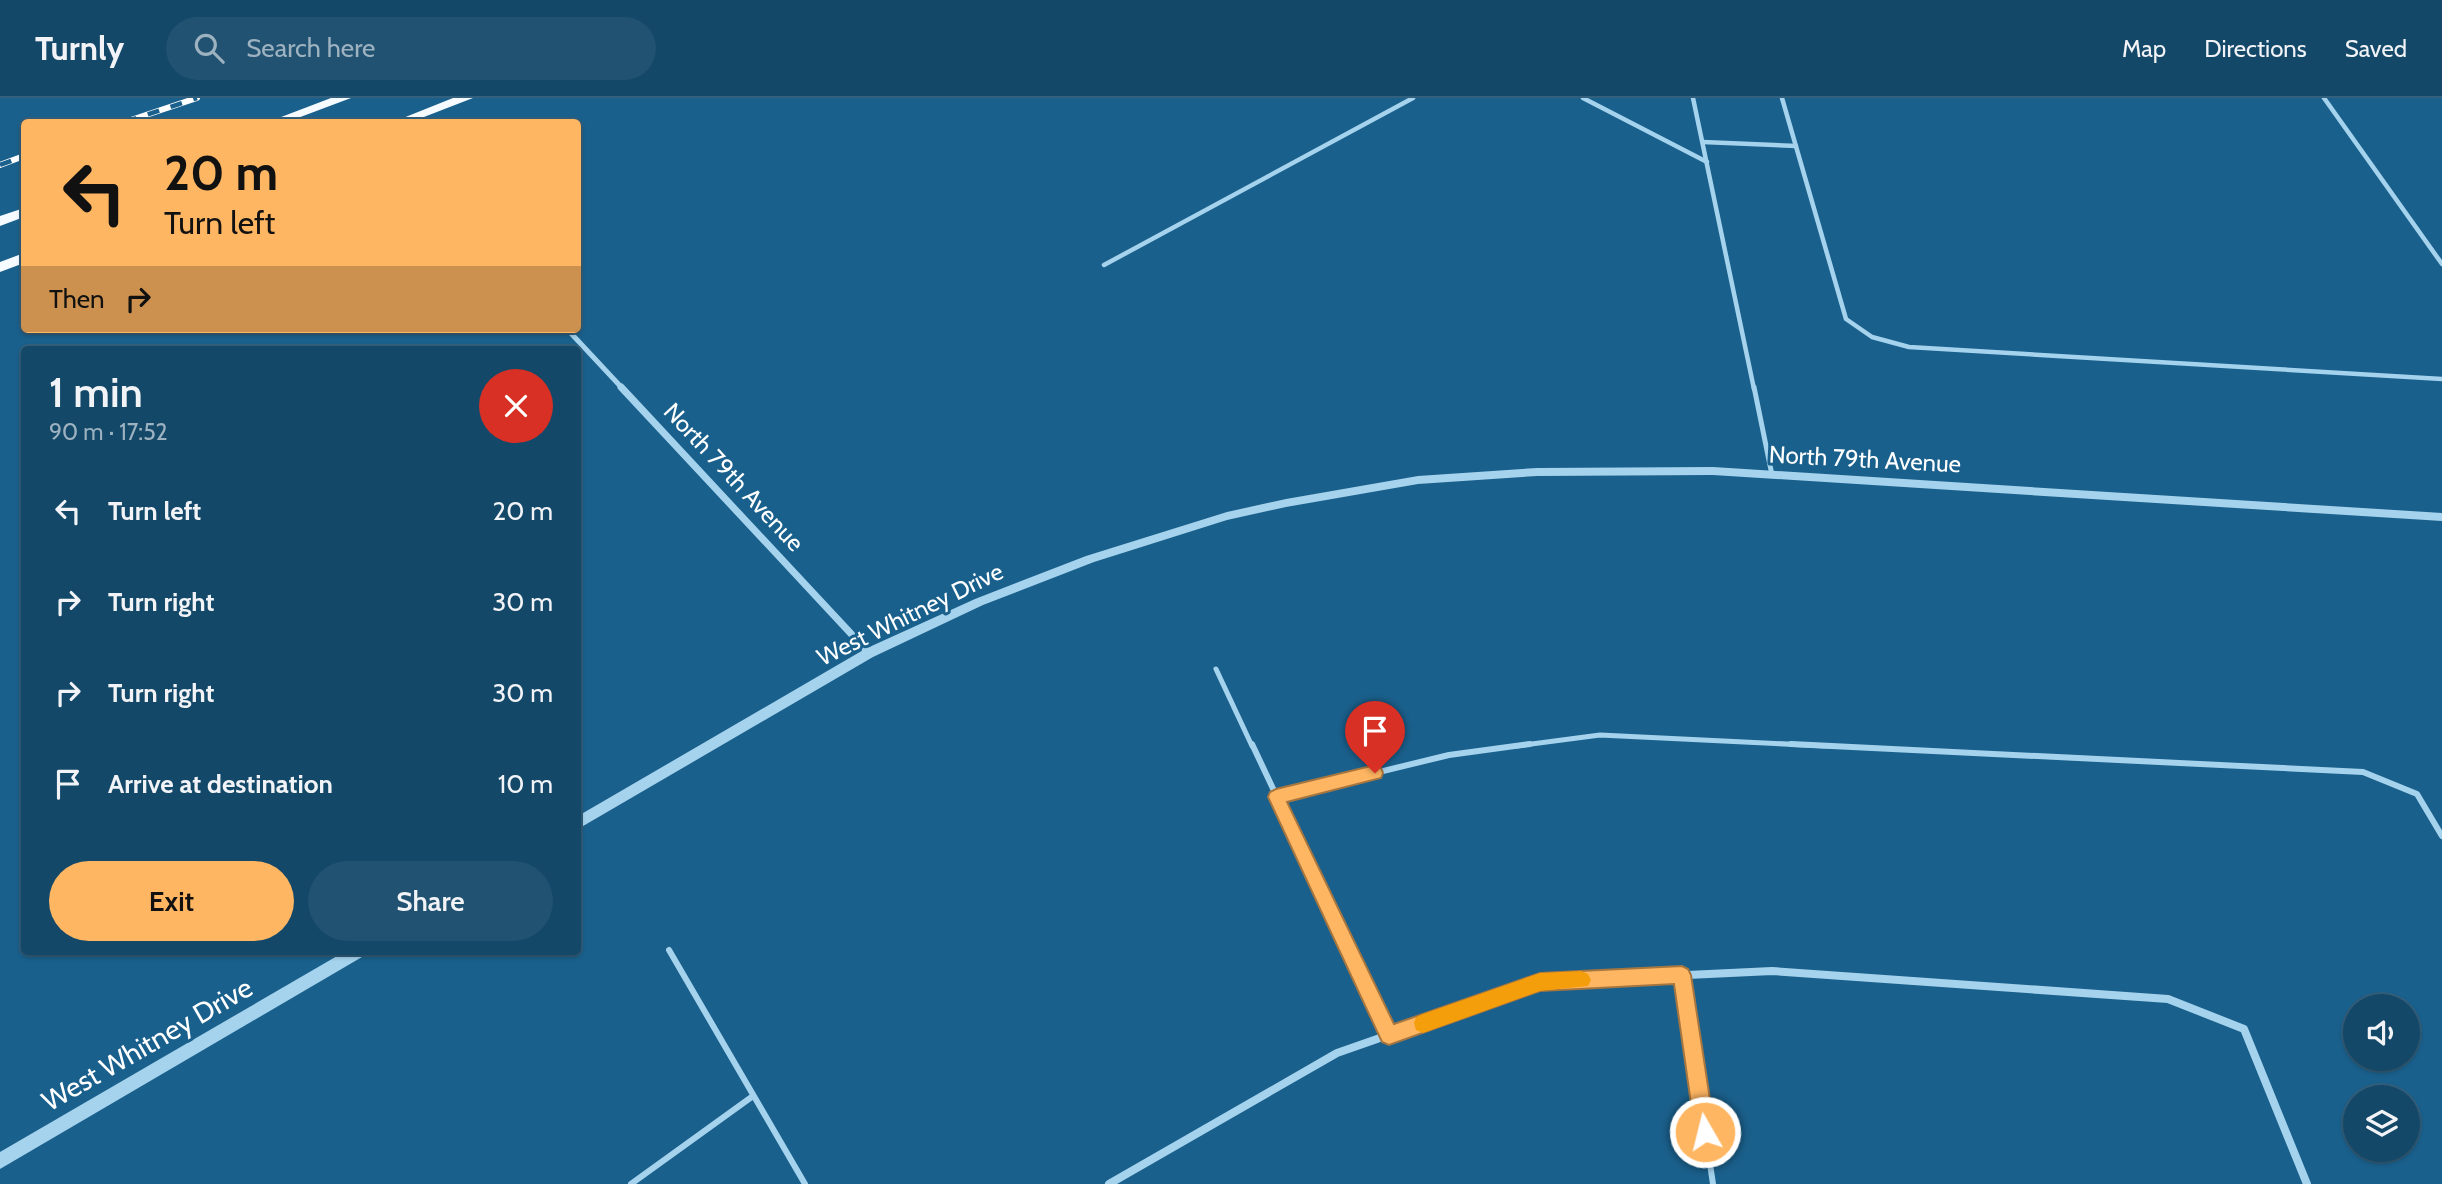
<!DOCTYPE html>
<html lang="en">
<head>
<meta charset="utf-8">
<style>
	body { margin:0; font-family:Cabin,sans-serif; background:#215271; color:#f1f3f6; height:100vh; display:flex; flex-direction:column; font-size:26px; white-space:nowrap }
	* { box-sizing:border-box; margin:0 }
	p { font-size:23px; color:#9db2c0 }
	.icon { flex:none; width:38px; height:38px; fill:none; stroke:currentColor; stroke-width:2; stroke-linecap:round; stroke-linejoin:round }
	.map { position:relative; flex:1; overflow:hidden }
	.sheet { position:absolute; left:21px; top:248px; width:560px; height:609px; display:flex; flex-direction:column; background:#144869; border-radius:7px; box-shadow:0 2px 5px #0004,0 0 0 2px #33607d }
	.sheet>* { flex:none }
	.hud { position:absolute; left:21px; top:21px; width:560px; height:214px; border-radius:7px; box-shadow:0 2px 5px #0004,0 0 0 2px #33607d; background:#ffb662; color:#111; overflow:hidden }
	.buttons { position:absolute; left:2343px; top:896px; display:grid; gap:14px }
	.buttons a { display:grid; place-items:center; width:77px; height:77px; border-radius:50%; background:#144869; box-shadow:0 2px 5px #0004,0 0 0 2px #33607d; font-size:35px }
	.pin { position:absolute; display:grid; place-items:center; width:60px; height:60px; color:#fff; margin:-72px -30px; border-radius:50% 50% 50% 0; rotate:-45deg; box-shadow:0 0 7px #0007 }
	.pin .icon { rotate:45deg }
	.me { position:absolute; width:77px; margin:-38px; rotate:352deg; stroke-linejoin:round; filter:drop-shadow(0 0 5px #0008) }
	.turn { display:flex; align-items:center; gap:24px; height:147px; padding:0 28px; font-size:32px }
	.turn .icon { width:91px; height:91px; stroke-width:2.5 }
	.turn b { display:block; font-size:49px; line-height:60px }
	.then { display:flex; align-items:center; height:66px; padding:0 28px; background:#0003; gap:14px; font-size:26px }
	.round { display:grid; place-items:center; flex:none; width:74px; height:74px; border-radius:37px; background:#215271 }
	.headline { display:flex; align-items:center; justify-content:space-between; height:119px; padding:0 28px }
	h1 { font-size:42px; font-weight:600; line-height:52px }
	.button { display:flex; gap:14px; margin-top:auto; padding:14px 28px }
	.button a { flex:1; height:80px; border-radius:42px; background:#ffb662; color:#111; font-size:28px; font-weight:600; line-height:80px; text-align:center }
	.button a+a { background:#215271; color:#f1f3f6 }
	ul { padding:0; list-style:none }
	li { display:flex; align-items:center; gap:21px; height:91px; padding:0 28px }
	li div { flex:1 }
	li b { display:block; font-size:26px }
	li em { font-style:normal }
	header { display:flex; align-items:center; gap:42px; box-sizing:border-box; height:98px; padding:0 35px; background:#144869; border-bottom:2px solid #33607d }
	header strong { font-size:33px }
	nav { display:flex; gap:38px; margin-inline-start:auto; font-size:24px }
	.search { width:490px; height:63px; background:#215271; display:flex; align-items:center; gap:18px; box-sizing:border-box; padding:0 24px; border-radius:38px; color:#9db2c0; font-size:26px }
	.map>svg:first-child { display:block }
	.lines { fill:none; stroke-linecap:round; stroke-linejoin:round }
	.service-far2 { stroke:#a5d3ed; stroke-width:4.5 }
	.service-far1 { stroke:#a5d3ed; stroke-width:5 }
	.service { stroke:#a5d3ed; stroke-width:6 }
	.minor-far2 { stroke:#a5d3ed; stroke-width:5 }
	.minor-far1 { stroke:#a5d3ed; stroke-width:7 }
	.minor { stroke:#a5d3ed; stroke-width:8 }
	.tertiary { fill:#a5d3ed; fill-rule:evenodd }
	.trunk { fill:#f6fbff; fill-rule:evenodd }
	.rail-casing { stroke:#fff; stroke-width:6 }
	.rail { stroke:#1a608c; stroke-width:4.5; stroke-dasharray:12; stroke-linecap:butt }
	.route { fill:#ffb662; stroke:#a67640; stroke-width:2 }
	.slow { fill:#f59e0b }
	.labels { text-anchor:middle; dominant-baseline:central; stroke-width:6; stroke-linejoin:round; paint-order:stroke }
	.street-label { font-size:24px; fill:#fff; stroke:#1a608c }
	.near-street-label { font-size:28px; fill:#fff; stroke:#1a608c }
</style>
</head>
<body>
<header>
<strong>Turnly</strong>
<div class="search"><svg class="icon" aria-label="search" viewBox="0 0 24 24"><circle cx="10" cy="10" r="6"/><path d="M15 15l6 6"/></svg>Search here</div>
<nav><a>Map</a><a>Directions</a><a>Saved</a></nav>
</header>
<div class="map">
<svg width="2442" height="1086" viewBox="0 0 2442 1086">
	<rect width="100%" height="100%" fill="#1a608c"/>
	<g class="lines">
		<!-- service-far2 -->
		<g class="service-far2">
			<path d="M1583,0L1707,64"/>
			<path d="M1693,0L1754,291"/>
			<path d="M1782,0L1846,221L1872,239L1909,249L2442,281"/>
			<path d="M2324,0L2442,166"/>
			<path d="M1703,44L1796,48"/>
			<path d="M1104,167L1413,0"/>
		</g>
		<!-- service-far1 -->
		<g class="service-far1">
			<path d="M1754,289L1772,377"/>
			<path d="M1216,571L1252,648"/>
			<path d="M1517,648L1600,637L1827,648"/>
		</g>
		<!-- service -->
		<g class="service">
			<path d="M1252,646L1389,937"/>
			<path d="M1791,646L2363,674L2417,696L2442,738"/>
			<path d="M1276,699L1449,657L1530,646"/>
			<path d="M669,852L805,1086"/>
			<path d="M1682,877L1713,1086"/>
			<path d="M631,1086L753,998"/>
		</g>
		<!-- minor-far2 -->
		<path class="minor-far2" d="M567,231L623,291"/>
		<!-- minor-far1 -->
		<path class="minor-far1" d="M621,289L869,555"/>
		<!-- minor -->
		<path class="minor" d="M1109,1086L1337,955L1540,884L1772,873L2168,901L2244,931L2307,1086"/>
		<!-- tertiary -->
		<g class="tertiary">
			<path d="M1713,369L2442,415V423L1713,377L1537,378L1418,386L1286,409L1227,422L1094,464L983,507L873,559L578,731V718L865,551L975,501L1086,458L1227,414L1286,401L1418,378L1537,370Z"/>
			<path d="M344,854H364L362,859L0,1071V1054Z"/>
		</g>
		<!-- trunk -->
		<g class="trunk">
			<path d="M331,0H351L287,24H268Z"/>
			<path d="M453,0H473L411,24H393Z"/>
			<path d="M24,110V119L0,128V118Z"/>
			<path d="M24,155V165L0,174V164Z"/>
		</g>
		<defs>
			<g id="rail">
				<path d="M125,24L197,0"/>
				<path d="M0,67L24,58"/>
			</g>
		</defs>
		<!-- rail casing -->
		<use href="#rail" class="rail-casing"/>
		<!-- rail -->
		<use href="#rail" class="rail"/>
	</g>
	<!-- route -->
	<path class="route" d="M1375,667L1381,670L1383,675L1381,680L1287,704L1394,926L1540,875L1682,868L1688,871L1691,877L1715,1034L1713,1041L1705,1044L1698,1041L1695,1034L1674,886L1540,893L1389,947L1382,944L1268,699L1270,694L1276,691Z"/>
	<!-- slow -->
	<path class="slow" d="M1581,873L1588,876L1591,882L1588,888L1540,893L1423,935L1416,932L1414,925L1416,919L1423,916L1540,875Z"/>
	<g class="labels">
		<!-- street labels -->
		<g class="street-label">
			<text transform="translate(1865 361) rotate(3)">North 79th Avenue</text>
			<text transform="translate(734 379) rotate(47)">North 79th Avenue</text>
			<text transform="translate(910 516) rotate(-26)">West Whitney Drive</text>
		</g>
		<!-- near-street labels -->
		<g class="near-street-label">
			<text transform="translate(147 946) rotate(-30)">West Whitney Drive</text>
		</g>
	</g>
</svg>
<div class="buttons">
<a><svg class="icon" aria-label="sound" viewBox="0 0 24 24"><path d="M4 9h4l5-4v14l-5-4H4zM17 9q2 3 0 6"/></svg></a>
<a><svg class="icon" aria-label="layers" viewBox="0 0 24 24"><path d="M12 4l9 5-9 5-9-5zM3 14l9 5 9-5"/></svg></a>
</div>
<div class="pin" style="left:1375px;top:675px;background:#d93025"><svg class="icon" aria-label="arrive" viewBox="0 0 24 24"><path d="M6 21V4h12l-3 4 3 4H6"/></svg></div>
<svg class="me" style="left:1705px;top:1034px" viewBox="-20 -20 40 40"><circle r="17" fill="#ffb662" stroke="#fff" stroke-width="3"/><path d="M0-11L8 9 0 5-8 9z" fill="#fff"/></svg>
<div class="hud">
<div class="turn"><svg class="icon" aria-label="left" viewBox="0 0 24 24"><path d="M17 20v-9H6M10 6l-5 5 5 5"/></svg><div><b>20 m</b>Turn left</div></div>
<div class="then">Then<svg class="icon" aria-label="right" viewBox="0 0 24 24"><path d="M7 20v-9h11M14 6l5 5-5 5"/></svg></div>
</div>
<section class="sheet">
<div class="headline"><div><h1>1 min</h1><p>90 m · 17:52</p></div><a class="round" style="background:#d93025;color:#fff"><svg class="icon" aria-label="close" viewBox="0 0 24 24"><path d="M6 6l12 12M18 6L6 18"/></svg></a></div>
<ul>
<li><svg class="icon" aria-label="left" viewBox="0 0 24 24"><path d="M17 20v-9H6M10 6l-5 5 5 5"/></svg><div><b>Turn left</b></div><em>20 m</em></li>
<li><svg class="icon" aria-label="right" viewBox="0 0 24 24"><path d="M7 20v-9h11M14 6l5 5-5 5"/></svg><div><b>Turn right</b></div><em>30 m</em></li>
<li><svg class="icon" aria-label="right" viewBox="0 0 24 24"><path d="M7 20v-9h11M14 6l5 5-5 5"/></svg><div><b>Turn right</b></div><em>30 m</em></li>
<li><svg class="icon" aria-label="arrive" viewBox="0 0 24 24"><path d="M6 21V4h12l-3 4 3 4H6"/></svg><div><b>Arrive at destination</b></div><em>10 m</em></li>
</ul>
<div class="button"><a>Exit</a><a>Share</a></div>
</section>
</div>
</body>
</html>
